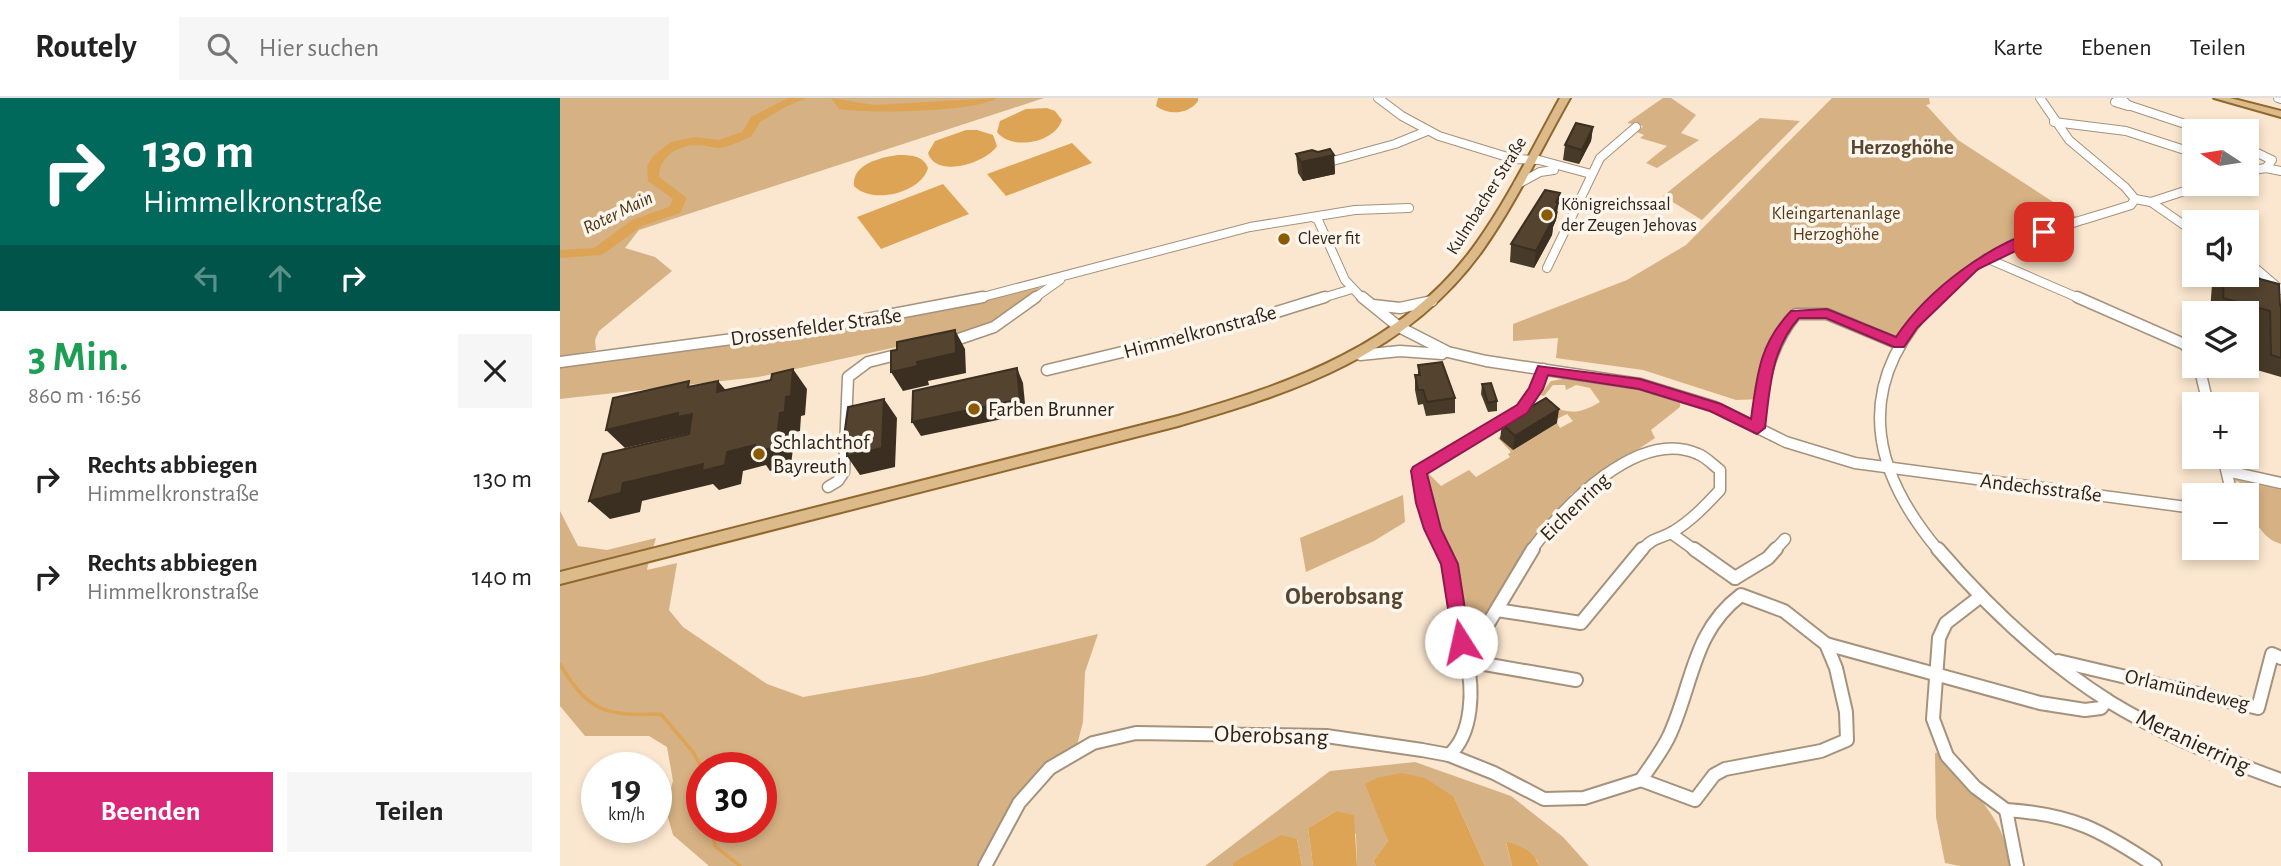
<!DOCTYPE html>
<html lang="de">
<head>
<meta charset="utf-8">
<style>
	body { margin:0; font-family:"Alegreya Sans",sans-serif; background:#f6f6f6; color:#222; height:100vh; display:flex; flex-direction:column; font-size:26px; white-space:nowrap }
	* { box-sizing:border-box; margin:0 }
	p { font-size:23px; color:#767676 }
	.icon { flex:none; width:38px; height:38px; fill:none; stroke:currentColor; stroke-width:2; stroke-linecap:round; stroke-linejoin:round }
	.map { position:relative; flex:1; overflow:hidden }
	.side { display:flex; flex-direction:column; background:#fff; width:560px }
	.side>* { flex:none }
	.guide { background:#00695c; color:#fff; overflow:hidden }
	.needle { width:46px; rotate:282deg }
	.controls { position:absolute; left:1622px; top:21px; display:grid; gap:14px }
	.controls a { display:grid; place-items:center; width:77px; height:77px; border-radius:0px; background:#fff; box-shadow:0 4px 10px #0003; font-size:35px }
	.speed { position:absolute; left:21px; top:654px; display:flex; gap:14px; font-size:35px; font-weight:700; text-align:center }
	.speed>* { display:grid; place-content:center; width:91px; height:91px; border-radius:50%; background:#fff; box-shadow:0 4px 10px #0003; line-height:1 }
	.speed small { font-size:18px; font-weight:400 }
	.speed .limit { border:10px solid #d22; background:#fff; color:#111 }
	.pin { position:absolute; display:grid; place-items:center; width:60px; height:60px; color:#fff; margin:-30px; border-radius:14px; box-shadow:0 4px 10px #0006 }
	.me { position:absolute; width:77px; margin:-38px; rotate:350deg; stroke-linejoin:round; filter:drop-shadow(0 0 5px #0008) }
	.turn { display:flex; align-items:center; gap:24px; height:147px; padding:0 28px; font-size:32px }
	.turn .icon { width:91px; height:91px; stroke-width:2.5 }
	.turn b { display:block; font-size:49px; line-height:60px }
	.lanes { display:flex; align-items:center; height:66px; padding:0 28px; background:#0003; justify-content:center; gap:35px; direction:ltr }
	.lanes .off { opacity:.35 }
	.round { display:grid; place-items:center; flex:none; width:74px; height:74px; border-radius:0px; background:#f6f6f6 }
	.head { display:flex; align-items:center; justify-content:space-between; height:119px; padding:0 28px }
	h1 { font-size:42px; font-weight:700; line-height:52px; color:#1e9e55 }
	.cta { display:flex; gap:14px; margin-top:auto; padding:14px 28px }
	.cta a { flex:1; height:80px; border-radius:0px; background:#db2777; color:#fff; font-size:28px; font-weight:700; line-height:80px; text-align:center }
	.cta a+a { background:#f6f6f6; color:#222 }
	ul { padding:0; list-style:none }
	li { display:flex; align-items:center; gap:21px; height:98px; padding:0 28px }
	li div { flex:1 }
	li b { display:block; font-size:26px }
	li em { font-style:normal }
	header { display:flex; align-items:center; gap:42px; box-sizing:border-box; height:98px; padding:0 35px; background:#fff; border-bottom:2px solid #e0e0e0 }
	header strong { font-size:33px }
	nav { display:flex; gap:38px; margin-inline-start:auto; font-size:24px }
	.search { width:490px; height:63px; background:#f6f6f6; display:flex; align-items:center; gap:18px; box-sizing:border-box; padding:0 24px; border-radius:0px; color:#767676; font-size:26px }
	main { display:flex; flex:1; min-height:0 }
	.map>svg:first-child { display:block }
	.green { fill:#d6b183; fill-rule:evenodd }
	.water { fill:#dea456 }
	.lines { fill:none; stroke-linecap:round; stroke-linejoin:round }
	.stream-far1 { stroke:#dea456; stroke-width:2 }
	.stream { stroke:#dea456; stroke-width:3.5 }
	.river { fill:#dea456; fill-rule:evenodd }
	.minor-far2-casing { stroke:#a4927c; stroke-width:10 }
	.minor-far1-casing { stroke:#a4927c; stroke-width:13 }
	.minor-casing { stroke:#a4927c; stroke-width:16 }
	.major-casing { stroke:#90682f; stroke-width:4 }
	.minor-far2 { stroke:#fff; stroke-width:8 }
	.minor-far1 { stroke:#fff; stroke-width:10 }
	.minor { stroke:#fff; stroke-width:12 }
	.major { fill:#ddba89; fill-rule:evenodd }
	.wall { fill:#473a28 }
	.shaded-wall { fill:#3a2f21 }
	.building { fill:#53432f; stroke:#3a2f21; stroke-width:2 }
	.route { fill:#db2777; stroke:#8e194d; stroke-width:2 }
	.poi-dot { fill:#8b5b03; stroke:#fef6ed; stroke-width:2.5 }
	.labels { text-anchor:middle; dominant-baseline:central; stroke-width:7; stroke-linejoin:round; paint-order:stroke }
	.far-street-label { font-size:18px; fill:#2b241b; stroke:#fef6ed }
	.far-poi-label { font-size:18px; fill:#2b241b; stroke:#fef6ed; text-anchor:start }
	.far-park-label { font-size:18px; fill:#523a18; stroke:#fef6ed }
	.far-water-label { font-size:19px; font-style:italic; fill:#493110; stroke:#fef6ed }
	.far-quarter-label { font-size:21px; font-weight:bold; fill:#554531; stroke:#fef6ed }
	.street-label { font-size:21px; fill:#2b241b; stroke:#fef6ed }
	.poi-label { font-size:21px; fill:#2b241b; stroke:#fef6ed; text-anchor:start }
	.quarter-label { font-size:24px; font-weight:bold; fill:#554531; stroke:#fef6ed }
	.near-street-label { font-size:24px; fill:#2b241b; stroke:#fef6ed }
</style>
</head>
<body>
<header>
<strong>Routely</strong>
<div class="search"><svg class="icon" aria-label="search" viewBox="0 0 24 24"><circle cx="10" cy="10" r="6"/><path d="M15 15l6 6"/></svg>Hier suchen</div>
<nav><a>Karte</a><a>Ebenen</a><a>Teilen</a></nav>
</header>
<main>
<section class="side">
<div class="guide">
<div class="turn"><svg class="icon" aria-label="right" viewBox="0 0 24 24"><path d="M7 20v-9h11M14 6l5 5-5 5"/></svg><div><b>130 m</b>Himmelkronstraße</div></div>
<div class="lanes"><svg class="icon off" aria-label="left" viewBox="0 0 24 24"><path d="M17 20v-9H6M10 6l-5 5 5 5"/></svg><svg class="icon off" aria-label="ahead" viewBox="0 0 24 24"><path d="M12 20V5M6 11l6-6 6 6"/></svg><svg class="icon" aria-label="right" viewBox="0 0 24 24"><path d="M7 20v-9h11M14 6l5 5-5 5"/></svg></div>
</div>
<div class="head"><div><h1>3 Min.</h1><p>860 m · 16:56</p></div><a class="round"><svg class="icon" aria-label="close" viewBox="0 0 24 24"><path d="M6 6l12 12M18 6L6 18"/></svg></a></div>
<ul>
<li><svg class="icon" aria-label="right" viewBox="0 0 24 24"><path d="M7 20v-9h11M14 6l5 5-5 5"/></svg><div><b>Rechts abbiegen</b><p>Himmelkronstraße</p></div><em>130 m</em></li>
<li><svg class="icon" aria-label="right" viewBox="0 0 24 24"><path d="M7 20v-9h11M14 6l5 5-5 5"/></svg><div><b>Rechts abbiegen</b><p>Himmelkronstraße</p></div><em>140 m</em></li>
</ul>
<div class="cta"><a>Beenden</a><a>Teilen</a></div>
</section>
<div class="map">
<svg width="1721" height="768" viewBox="0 0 1721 768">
	<rect width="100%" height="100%" fill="#fbe7cf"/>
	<!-- green -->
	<g class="green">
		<path d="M0,0H484L79,132L65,150L95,159L112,173L39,233L35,242L36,252L0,260Z"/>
		<path d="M1103,0H1111L1136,17L1121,35L1139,42L1097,70L1086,65L1107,48L1080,40L1084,37L1077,34L1083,28L1067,25Z"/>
		<path d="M1272,0H1369L1370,6L1366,7L1398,42L1521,122L1413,168L1339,246L1267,216H1236L1221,231L1202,301L1176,302L1083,272L996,260L998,240L953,243V226L1067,182L1126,147Z"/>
		<path d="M1200,20L1240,23L1142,122L1103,98Z"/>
		<path d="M478,188L480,190L437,223L392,237L198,279L0,301V269L278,230L388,212Z"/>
		<path d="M1008,280L1121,297L1120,309L1091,332L1095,340L1010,397L1011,402L978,432L979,437L919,533L913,536H903L889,446L869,411L864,373L900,354L909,362L901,355L868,375L881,388L909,372L916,379L950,359L948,356L951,354L938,340L941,338L953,352L997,325L1000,330L1013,323L1007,316L997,321L992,310C1015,315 1019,316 1040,304L1030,290L1016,287L1006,292L1005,287H993L984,298L980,297L991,283Z"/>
		<path d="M1667,373L1721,385V446C1702,440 1703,429 1687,419V414H1690L1687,397H1684L1679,384L1668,381Z"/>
		<path d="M843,397L845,424L814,443L746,474L740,440Z"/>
		<path d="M0,413L18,448L47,452L96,440L93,450L0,474Z"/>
		<path d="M89,462L87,472L117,465L109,512L123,529L207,586L243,599L364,578L538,536L525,574L523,624L516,651L483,666L429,768H149L113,737L105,709L113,683L107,649L89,638H25L0,608V485ZM142,670H201V730H142Z"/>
		<path d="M1379,654C1407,689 1448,720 1449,768H1400L1385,765L1376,719L1375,655Z"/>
		<path d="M855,664L951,698L1003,739L1029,768H979L977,762L946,745L952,768H925L894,699L821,724L828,743L813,763L816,768H797L796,736L776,713L748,730L753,768H742L737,741L673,765V768H645L770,673Z"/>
	</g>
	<!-- water -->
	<g class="water">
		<path d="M598,0H638V3C629,16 609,18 596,8Z"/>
		<path d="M487,10L495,13L502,22C495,45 451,53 437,34L440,23L466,11Z"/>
		<path d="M406,32H417L433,37L437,48C426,65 376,81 368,55L375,43Z"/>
		<path d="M512,45L532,65L446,98L427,76Z"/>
		<path d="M338,57C350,57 363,57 368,70C361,95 312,107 294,88C291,66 322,59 338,57Z"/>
		<path d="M383,86L409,116L321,151L297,119Z"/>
		<path d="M842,675L865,680L894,699L925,768H816L813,763L828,743L805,686L817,680Z"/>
		<path d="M776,713L794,717L797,768H753L748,730Z"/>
		<path d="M721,737L737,741L742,768H673V765Z"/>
		<path d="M946,744C960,747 974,753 979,768H952Z"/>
	</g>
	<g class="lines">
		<!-- stream-far1 -->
		<path class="stream-far1" d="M430,1L435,0"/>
		<!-- stream -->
		<g class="stream">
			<path d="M0,566C29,615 46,618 101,616L133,654L142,670"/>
			<path d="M151,730L155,748L180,768"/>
		</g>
		<!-- river -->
		<g class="river">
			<path d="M228,0H247L227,8L200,24L191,39C182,42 170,49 160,50C152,50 145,47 137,47C118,47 99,59 99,79L127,100L120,115L82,128L42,157L0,160V152L34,150L72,122L109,109L113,101L88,83L87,68L94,57L111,44L135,39L159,42L182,34L191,19Z"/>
			<path d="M271,0L314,7L437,0C418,14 305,16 279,11Z"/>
		</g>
		<defs>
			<g id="minor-far2">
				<path d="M818,0L842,18L879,38L954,61L979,62L1031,76"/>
				<path d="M1480,0L1509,42L1565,89L1575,101"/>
				<path d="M1718,0L1721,1"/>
				<path d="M1557,3L1565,4L1568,8L1555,4Z"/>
				<path d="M1568,7L1646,33"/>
				<path d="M1494,24L1566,33L1634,55"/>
				<path d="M1687,50L1712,62L1706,70"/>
				<path d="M762,66L835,46L867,33"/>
				<path d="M1687,73L1706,70L1721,73"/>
				<path d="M958,86L980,74L994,72"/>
				<path d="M1575,101L1591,104L1646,86"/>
				<path d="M1591,104L1634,134"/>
				<path d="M753,119L758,122L785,182L803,201"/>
				<path d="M1426,160L1521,201"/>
				<path d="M1687,163L1721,192"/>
				<path d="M987,170L1040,60L1076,29"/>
				<path d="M415,201L690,129L795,112L849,110"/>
				<path d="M473,201L500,182"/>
				<path d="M759,201L792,191"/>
				<path d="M1376,201C1436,141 1494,132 1571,107L1575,101"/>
			</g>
			<g id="minor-far1">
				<path d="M802,199L839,229L888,254L926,263L1080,286L1155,309L1226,344L1295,365L1634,410"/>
				<path d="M1378,199C1294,283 1307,368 1379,453"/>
				<path d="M1517,199L1624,246L1634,257"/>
				<path d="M813,207L840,210L872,203"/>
				<path d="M387,245L434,229L476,199"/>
				<path d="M800,257L840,253L882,256"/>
				<path d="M0,264L270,228L423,199"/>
				<path d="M1639,268L1648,306"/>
				<path d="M487,272L675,227L765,199"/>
				<path d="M1197,330C1203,288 1208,250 1236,216H1267L1339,246"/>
				<path d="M1663,359L1672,397"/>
				<path d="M1667,373L1721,385"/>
				<path d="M268,389L278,383L284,374L288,279L308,264L344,255"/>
				<path d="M1111,435L1136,453"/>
				<path d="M884,453L873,431L859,373L962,311L976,291L983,271"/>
				<path d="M971,453C1002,409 1079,329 1138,356C1146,359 1153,367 1160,372V392C1146,407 1132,422 1114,433C1100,442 1095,437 1081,453"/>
				<path d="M1214,453L1225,441"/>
			</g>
			<g id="minor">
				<path d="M883,451C895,476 894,503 898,530C899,540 904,550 906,561C914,590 913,636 889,657"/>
				<path d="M1134,451L1175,480"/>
				<path d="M1378,451C1427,508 1486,564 1550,604C1604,637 1662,661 1721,682"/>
				<path d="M1175,480L1208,460L1216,451"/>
				<path d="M1181,497L1224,513L1266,546L1276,570L1286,614L1287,642L1261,653L1165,671L1154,677L1135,702L1081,682C1091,667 1103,652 1110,636C1133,585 1133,533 1181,497Z"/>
				<path d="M1421,498L1386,525L1379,540L1373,621L1387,658L1415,689L1446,712"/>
				<path d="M937,512L1021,525L1082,451"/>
				<path d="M901,544H911L922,536L973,451"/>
				<path d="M1266,546L1480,605L1525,612L1541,610L1547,602"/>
				<path d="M907,563L1016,582"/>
				<path d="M1498,563L1698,610L1712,556L1721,560"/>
				<path d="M425,768L459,705L490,670L533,645L576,635L766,638L862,652L889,657L934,675L984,701L1024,700L1081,682"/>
				<path d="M1457,768L1446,712C1512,716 1541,732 1595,768"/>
			</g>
			<g id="major">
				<path d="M1000,0H1010C981,51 956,105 922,153C847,257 736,294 618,328L0,486V474L618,318C731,286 844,246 915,147C948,101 973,49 1000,0Z"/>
				<path d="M1654,0H1670L1721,13V19Z"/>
			</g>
		</defs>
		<!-- minor-far2 casing -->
		<use href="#minor-far2" class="minor-far2-casing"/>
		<!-- minor-far1 casing -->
		<use href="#minor-far1" class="minor-far1-casing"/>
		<!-- minor casing -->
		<use href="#minor" class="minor-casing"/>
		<!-- major casing -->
		<use href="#major" class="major-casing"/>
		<!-- minor-far2 -->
		<use href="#minor-far2" class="minor-far2"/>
		<!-- minor-far1 -->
		<use href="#minor-far1" class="minor-far1"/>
		<!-- minor -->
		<use href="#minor" class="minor"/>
		<!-- major -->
		<use href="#major" class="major"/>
	</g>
	<!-- wall -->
	<g class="wall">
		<path d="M1033,29L1031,43L1019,66L1003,62L1005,47Z"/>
		<path d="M758,54L774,57L775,76L743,83L738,75L736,56Z"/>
		<path d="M998,113L996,122L993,129L992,137L974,170L950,164L951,146Z"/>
		<path d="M1660,177H1685L1721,208V279L1697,272V228L1687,225V215H1654L1650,214L1652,186Z"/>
		<path d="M858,267L895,300V315L866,318L863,306L858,307L855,292V277H858Z"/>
		<path d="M922,286L937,303V313L928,314L921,296Z"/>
		<path d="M997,325L953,352L940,341L942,326Z"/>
	</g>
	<!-- shaded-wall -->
	<g class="shaded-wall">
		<path d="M1033,29L1031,43L1019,66L1022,52Z"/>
		<path d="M774,57L775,76L743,83L741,64Z"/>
		<path d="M1000,95L996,122L993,129L992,137L974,170L976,153L992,119L996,104Z"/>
		<path d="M395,232L405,251L406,275L368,283L369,287L343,293L331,274L357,264Z"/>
		<path d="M457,270L463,285L466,316L361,338L352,324Z"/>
		<path d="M233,271L247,291L245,317L241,318L240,333L235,334L231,367L210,373L206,367L183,373L181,386L159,392L153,386L82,403L80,414L50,421L29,403L63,385L167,354L220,315L226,299Z"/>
		<path d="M158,283L174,302L157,294Z"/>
		<path d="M324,301L337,320L335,369L300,377L287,358L292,357L283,346L287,345Z"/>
		<path d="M999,311L997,325L953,352L955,338Z"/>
		<path d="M118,315L132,316L131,335L65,350L46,332Z"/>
	</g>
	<!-- building -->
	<g class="building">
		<path d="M1016,25L1033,29L1022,52L1005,47Z"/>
		<path d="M770,51L774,57L741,64L736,56L752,52L758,54Z"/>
		<path d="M985,92L1000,95L996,104L998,105L992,119H994L976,153L951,146Z"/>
		<path d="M1664,177H1685L1719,186L1720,207L1721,208V260L1711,257L1710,213L1663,200Z"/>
		<path d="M395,232L396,255L357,264L358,268L331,274V253L337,252V244Z"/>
		<path d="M882,264L895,300L867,304L863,292H858L855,277H860L858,267Z"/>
		<path d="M457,270L460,301L352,324L353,293Z"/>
		<path d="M233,271L231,298L226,299L225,314L220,315L216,349L195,354V347L167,354L165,367L142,373L143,366L63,385L61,395L29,403L43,356L129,336L132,316L118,319V315L46,332L53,300L129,283L128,289L158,283L157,294L211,282L212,276Z"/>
		<path d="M931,285L937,303L928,305L922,286Z"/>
		<path d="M986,300L999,311L955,338L942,326Z"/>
		<path d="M324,301L322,350L287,358V345L283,346L288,309Z"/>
	</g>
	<!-- route -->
	<path class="route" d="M1484,130L1489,131V137L1418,171L1357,230L1344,249H1334L1266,220H1239C1211,251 1210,290 1205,330L1197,336L1150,313L1079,291L988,277L983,291L967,315L867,376L881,431L898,466L910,544L907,549L901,552L894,549L881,466L864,431L856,405L851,373L853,369L957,307L969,290L978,268L1080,281L1161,306L1191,321C1197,278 1199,246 1231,213L1267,211L1336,239C1368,191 1429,146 1484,130Z"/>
	<!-- markers -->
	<g class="poi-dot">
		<circle cx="987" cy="117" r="7"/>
		<circle cx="724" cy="141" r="7"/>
		<circle cx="414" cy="311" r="7"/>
		<circle cx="199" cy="356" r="7"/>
	</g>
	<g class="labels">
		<!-- far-street labels -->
		<g class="far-street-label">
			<text transform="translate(927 98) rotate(-58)">Kulmbacher Straße</text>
		</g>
		<!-- far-poi labels -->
		<g class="far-poi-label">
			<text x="1001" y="107">Königreichssaal<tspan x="1001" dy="21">der Zeugen Jehovas</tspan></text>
			<text x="738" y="141">Clever fit</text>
		</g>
		<!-- far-park labels -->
		<g class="far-park-label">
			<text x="1276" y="116">Kleingartenanlage<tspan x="1276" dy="21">Herzoghöhe</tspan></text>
		</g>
		<!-- far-water labels -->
		<g class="far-water-label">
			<text transform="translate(58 115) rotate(-26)">Roter Main</text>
		</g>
		<!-- far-quarter labels -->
		<g class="far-quarter-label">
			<text x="1342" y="49">Herzoghöhe</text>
		</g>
		<!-- street labels -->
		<g class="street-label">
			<text transform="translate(256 229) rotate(-8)">Drossenfelder Straße</text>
			<text transform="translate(640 234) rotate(-15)">Himmelkronstraße</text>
			<text transform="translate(1481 390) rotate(7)">Andechsstraße</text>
			<text transform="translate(1015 409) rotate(-44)">Eichenring</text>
			<text transform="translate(1627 592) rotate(13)">Orlamündeweg</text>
		</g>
		<!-- poi labels -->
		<g class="poi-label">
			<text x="428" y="311">Farben Brunner</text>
			<text x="213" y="344">Schlachthof<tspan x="213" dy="24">Bayreuth</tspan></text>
		</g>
		<!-- quarter labels -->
		<g class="quarter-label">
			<text x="784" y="499">Oberobsang</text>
		</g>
		<!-- near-street labels -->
		<g class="near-street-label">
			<text transform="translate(711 638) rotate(2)">Oberobsang</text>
			<text transform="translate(1633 644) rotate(25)">Meranierring</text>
		</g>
	</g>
</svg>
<div class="controls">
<a><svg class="needle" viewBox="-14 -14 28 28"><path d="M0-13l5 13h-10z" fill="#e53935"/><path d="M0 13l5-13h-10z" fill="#767676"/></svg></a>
<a><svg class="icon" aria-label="sound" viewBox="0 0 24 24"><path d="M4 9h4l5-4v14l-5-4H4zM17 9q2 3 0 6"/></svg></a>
<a><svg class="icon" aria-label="layers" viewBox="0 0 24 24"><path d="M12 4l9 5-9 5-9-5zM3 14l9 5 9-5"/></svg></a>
<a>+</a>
<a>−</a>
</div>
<div class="speed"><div>19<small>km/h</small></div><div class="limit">30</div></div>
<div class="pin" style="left:1484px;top:134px;background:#d93025"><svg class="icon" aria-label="arrive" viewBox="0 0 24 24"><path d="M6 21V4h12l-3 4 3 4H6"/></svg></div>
<svg class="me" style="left:901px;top:544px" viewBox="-20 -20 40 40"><circle r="19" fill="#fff"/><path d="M0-13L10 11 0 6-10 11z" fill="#db2777"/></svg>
</div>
</main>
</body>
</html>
